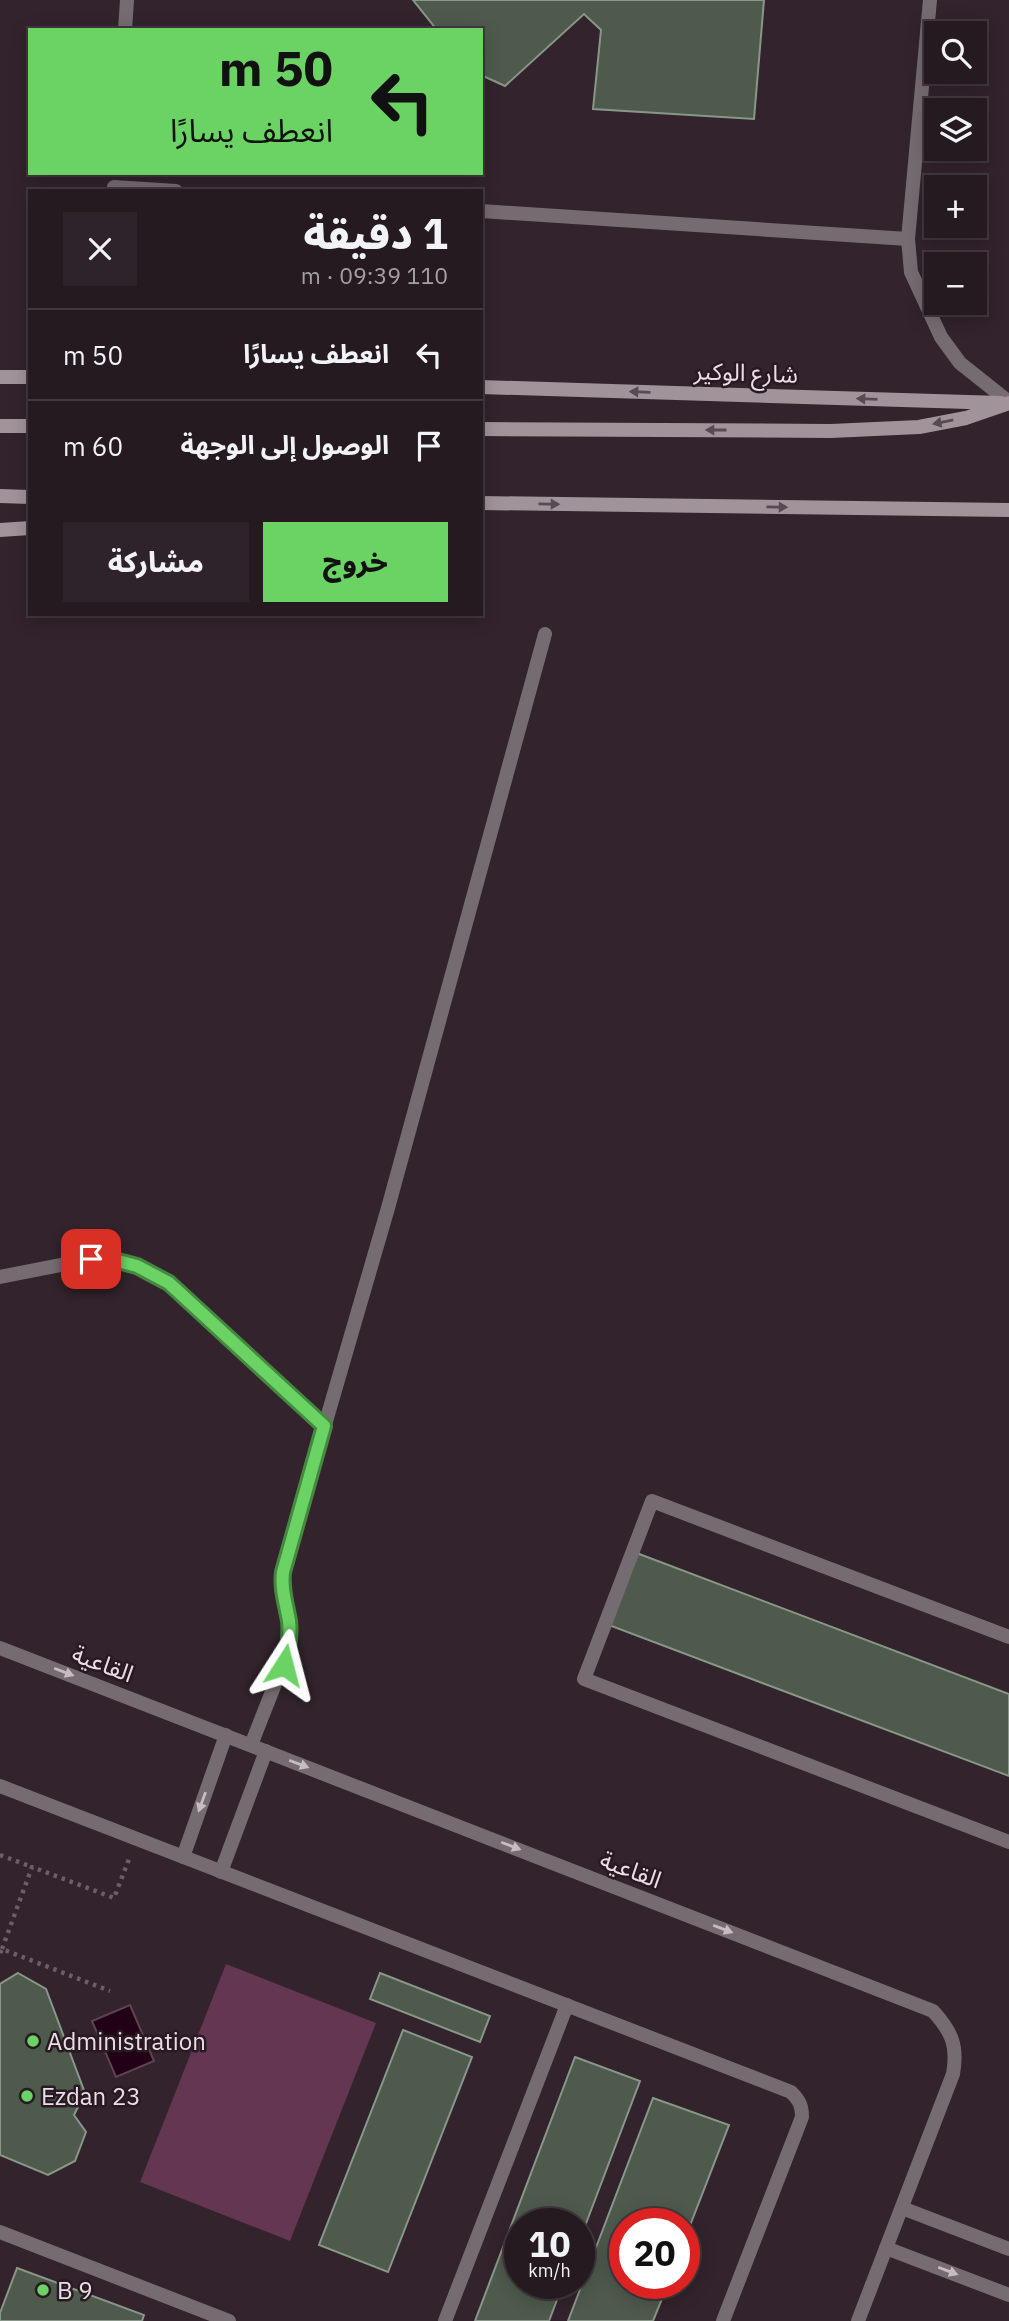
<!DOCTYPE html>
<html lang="ar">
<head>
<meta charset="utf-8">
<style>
	body { margin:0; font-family:"IBM Plex Sans","Noto Sans Arabic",sans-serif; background:#2e232a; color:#f1f3f6; direction:rtl; height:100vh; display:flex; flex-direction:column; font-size:26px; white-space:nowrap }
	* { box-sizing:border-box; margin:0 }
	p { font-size:23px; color:#a4a1a5 }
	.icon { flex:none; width:38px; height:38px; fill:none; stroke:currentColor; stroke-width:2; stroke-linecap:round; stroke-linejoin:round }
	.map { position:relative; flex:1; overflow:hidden; direction:ltr }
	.details { position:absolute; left:28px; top:189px; width:455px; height:427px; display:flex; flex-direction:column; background:#261a21; border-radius:0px; box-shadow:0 4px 18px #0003,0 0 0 2px #42383f; direction:rtl }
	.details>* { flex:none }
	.banner { position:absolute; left:28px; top:28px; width:455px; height:147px; border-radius:0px; box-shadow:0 4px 18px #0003,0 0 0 2px #42383f; direction:rtl; background:#6ad364; color:#111; overflow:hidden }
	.controls { position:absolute; left:924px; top:21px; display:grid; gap:14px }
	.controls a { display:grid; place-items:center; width:63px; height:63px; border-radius:0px; background:#261a21; box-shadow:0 4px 18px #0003,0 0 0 2px #42383f; font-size:35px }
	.speed { position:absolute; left:504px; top:2208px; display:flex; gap:14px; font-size:35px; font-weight:700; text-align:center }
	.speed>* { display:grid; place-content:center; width:91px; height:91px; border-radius:50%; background:#261a21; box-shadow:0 4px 18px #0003,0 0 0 2px #42383f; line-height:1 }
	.speed small { font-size:18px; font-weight:400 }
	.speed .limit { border:10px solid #d22; background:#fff; color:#111 }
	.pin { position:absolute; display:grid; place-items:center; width:60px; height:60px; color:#fff; margin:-30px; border-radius:14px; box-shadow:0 4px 10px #0006 }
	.me { position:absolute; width:77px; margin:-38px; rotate:9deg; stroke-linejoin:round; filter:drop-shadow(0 0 5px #0008) }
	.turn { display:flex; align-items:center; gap:24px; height:147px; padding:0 35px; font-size:32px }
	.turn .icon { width:91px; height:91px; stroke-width:2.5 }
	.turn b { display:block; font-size:49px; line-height:60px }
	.round { display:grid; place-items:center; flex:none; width:74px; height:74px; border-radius:0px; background:#2e232a }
	.overview { display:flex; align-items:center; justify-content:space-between; height:119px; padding:0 35px }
	h1 { font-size:42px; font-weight:800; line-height:52px }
	.cta { display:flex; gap:14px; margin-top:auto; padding:14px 35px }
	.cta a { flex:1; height:80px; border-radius:0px; background:#6ad364; color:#111; font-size:28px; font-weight:800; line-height:80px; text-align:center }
	.cta a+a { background:#2e232a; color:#f1f3f6 }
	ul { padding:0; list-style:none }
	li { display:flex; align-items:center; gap:21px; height:91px; padding:0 35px; border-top:2px solid #42383f }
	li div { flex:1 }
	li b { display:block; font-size:26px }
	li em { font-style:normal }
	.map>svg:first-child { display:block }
	.green { fill:#643652 }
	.water { fill:#220016; stroke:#5e4354; stroke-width:2 }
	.building { fill:#4d5a4c; stroke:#889787; stroke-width:2 }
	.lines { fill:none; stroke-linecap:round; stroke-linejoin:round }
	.path { stroke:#6b5e66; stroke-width:4.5; stroke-dasharray:3.5 5; stroke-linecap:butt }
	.service { stroke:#756c71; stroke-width:14 }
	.minor { stroke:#756c71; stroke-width:14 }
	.secondary { stroke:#a1939a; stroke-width:14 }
	.oneway { fill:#584a52 }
	.oneway2 { fill:#c6bcc2 }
	.route-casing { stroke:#458941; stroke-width:18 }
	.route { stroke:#6ad364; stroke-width:12 }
	.poi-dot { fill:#6ad364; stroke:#281922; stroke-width:2.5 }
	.labels { text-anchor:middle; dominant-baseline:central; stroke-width:5; stroke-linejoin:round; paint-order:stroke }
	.street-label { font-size:24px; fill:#e9dee4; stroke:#281922 }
	.poi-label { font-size:24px; fill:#e9dee4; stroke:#281922; text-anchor:start }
</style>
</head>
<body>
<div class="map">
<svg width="1009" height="2321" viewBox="0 0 1009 2321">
	<rect width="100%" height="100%" fill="#32232c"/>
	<!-- green -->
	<path class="green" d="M226,1964L376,2023L290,2241L140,2182Z"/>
	<!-- water -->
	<path class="water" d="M130,2005L154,2061L116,2077L92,2021Z"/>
	<!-- building -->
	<g class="building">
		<path d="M413,0H764L754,119L593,109L601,30L584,14L505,86L481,75V30H437Z"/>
		<path d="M634,1552L1009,1694V1776L606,1624Z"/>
		<path d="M18,1973L46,1989L85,2093L74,2115L86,2132L75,2161L48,2175L0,2155V1984Z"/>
		<path d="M380,1973L490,2016L480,2042L370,1999Z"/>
		<path d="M403,2030L472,2057L388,2272L319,2245Z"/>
		<path d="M575,2057L640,2081L579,2242V2224H520V2284H563L549,2321H475Z"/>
		<path d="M653,2098L729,2125L684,2241V2224H625V2284H668L653,2321H568Z"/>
		<path d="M17,2268L144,2315L142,2321H0V2313Z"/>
	</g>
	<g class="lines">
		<!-- path -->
		<g class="path">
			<path d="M0,1855L32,1867"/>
			<path d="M2,1949L32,1867L114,1898L129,1859"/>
			<path d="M0,1953L2,1949L110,1991"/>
		</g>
		<!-- service -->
		<g class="service">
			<path d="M930,0L908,239L911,272L941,337L960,363L1009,402"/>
			<path d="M125,30L127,0"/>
			<path d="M114,187L176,191"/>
			<path d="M481,211L908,239"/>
			<path d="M0,1277L91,1259L114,1260L137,1266L169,1283L324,1426"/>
			<path d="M1009,1637L652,1501L584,1679L1009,1842"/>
			<path d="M251,1745L288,1651L289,1624L281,1585L286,1559L388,1208L545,634"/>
			<path d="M902,2208L1009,2249"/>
			<path d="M886,2248L1009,2295"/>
		</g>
		<!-- minor -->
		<g class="minor">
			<path d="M0,1648L933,2011C952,2032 958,2046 953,2074L858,2321"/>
			<path d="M0,1786L791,2092C799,2100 802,2105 802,2117L723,2321"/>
			<path d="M183,1857L226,1735"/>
			<path d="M221,1872L266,1751"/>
			<path d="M0,2232L229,2321"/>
			<path d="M445,2321L567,2005"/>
		</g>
		<!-- secondary -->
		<g class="secondary">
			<path d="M0,377H30"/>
			<path d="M481,387L1001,403"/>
			<path d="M0,426H30"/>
			<path d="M481,429L831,431L919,427L966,418L1009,403"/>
			<path d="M0,496L30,497"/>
			<path d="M481,503L1009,510"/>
			<path d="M0,530L30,528"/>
		</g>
	</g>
	<!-- one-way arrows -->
	<defs><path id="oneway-solid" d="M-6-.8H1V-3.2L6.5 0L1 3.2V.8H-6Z" transform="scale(1.75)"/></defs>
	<g class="oneway">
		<use href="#oneway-solid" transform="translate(640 392) rotate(-178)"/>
		<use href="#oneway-solid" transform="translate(867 399) rotate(-178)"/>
		<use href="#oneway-solid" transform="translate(943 422) rotate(169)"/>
		<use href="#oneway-solid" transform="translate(716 430) rotate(-180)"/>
		<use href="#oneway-solid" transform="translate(549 504) rotate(1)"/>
		<use href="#oneway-solid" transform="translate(777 507) rotate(1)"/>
	</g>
	<g class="oneway2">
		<use href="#oneway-solid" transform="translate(64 1672) rotate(21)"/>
		<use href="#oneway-solid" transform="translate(299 1764) rotate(21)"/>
		<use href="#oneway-solid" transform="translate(202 1802) rotate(110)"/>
		<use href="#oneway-solid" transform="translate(511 1846) rotate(21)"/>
		<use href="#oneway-solid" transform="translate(723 1929) rotate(21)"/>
		<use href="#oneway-solid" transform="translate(948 2271) rotate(21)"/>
	</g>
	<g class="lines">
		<defs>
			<path id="route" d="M91,1259L114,1260L137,1266L169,1283L324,1426L283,1572C281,1590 286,1603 289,1621C291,1636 288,1650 284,1665"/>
		</defs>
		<!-- route casing -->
		<use href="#route" class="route-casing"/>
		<!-- route -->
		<use href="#route" class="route"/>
	</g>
	<!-- markers -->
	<g class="poi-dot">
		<circle cx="33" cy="2041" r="7"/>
		<circle cx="27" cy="2096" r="7"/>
		<circle cx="43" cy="2290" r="7"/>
	</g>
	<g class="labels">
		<!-- street labels -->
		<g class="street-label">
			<text transform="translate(746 372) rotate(2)">شارع الوكير</text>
			<text transform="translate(103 1663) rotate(21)">القاعية</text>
			<text transform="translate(631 1869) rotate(21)">القاعية</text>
		</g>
		<!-- poi labels -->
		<g class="poi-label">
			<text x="47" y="2041">Administration</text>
			<text x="41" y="2096">Ezdan 23</text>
			<text x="57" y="2290">B 9</text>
		</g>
	</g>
</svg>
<div class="controls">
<a><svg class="icon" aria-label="search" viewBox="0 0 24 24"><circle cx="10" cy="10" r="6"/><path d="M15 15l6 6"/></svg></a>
<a><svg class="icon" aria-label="layers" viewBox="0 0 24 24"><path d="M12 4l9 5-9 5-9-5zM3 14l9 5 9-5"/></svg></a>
<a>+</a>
<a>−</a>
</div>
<div class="speed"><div>10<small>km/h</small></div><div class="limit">20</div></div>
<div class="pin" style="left:91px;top:1259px;background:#d93025"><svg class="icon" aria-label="arrive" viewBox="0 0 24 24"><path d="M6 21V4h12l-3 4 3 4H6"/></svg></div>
<svg class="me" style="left:284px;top:1665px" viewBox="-20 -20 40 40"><path d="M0-17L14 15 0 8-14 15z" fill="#6ad364" stroke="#fff" stroke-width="4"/></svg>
<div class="banner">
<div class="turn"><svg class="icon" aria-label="left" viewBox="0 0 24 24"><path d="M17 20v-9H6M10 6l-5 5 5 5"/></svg><div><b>50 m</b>انعطف يسارًا</div></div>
</div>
<section class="details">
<div class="overview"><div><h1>1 دقيقة</h1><p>110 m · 09:39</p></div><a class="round"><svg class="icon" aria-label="close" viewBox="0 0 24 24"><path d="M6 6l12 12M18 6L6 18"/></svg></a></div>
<ul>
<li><svg class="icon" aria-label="left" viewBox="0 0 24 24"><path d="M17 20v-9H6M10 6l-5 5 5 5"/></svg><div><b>انعطف يسارًا</b></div><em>50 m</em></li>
<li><svg class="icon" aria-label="arrive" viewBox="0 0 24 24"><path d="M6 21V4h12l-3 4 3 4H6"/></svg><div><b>الوصول إلى الوجهة</b></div><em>60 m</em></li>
</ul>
<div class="cta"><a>خروج</a><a>مشاركة</a></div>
</section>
</div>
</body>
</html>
